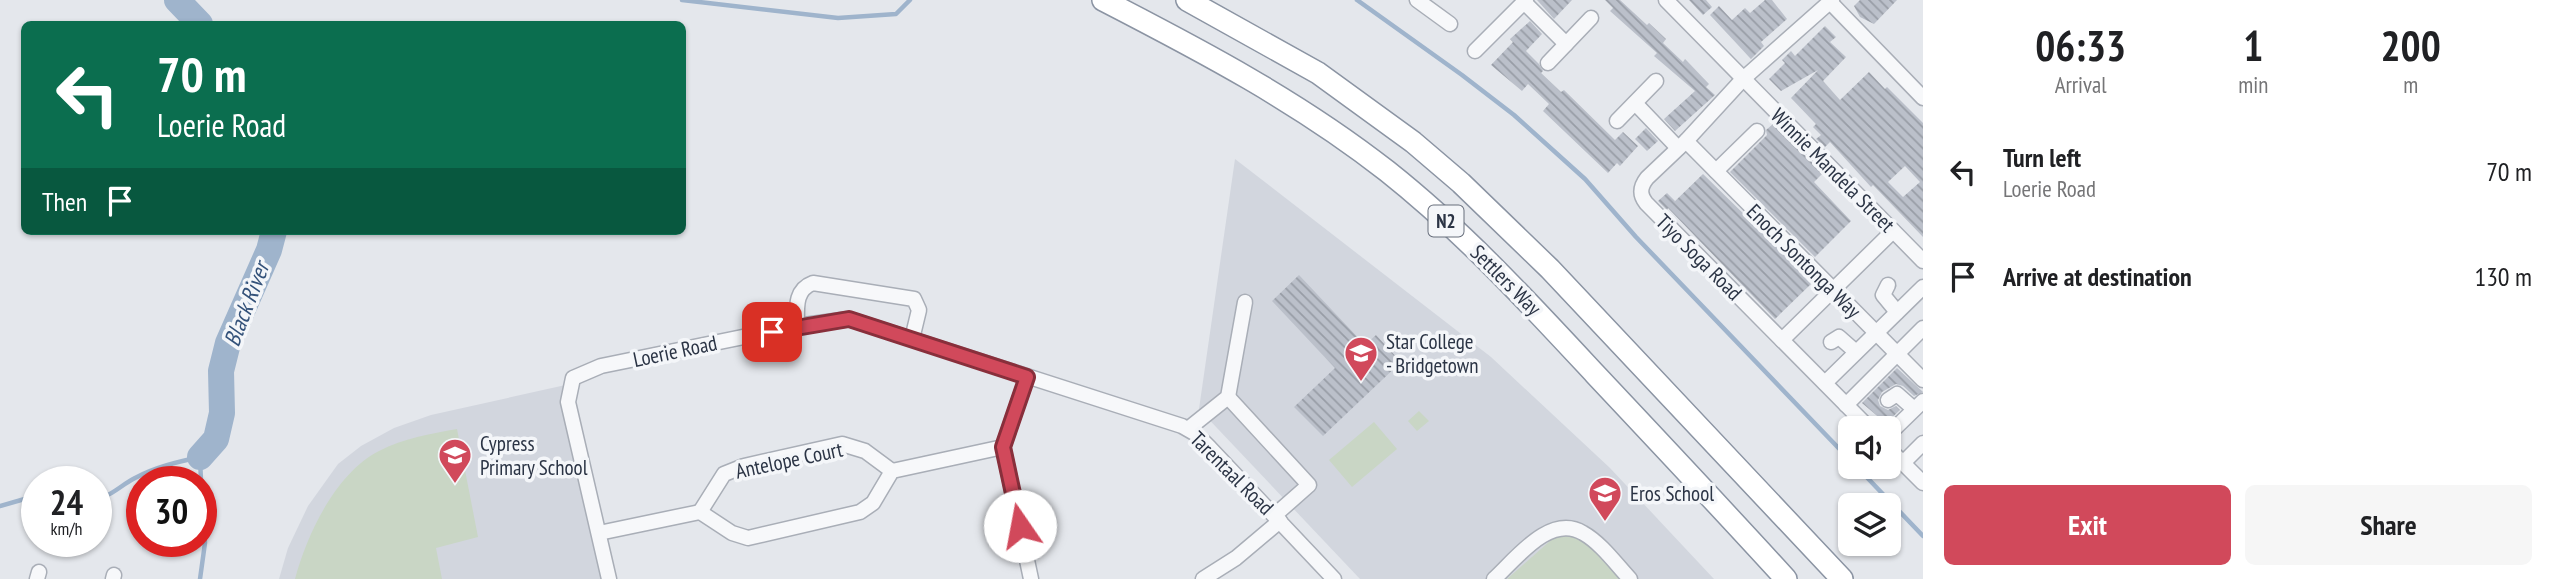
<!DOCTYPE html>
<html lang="en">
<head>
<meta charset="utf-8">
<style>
	body { margin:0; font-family:"PT Sans Narrow",sans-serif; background:#f6f6f6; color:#202124; height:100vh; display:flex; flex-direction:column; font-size:26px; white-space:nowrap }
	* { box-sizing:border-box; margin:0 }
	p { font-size:23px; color:#757577 }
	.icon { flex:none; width:38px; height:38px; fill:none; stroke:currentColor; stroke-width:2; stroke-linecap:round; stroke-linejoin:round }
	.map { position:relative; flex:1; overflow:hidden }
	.panel { display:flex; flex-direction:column; background:#fff; width:630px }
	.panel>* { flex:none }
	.guide { position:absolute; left:21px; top:21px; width:665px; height:214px; border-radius:10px; box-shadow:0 2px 5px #0004; background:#0b6e4f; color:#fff; overflow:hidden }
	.fabs { position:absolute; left:1838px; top:416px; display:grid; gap:14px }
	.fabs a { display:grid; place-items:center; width:63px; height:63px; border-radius:10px; background:#fff; box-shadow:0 2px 5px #0004; font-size:35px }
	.speed { position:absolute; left:21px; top:466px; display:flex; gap:14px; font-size:35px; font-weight:700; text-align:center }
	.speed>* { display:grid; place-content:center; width:91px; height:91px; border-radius:50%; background:#fff; box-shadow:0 2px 5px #0004; line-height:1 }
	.speed small { font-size:18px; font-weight:400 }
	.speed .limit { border:10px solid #d22; background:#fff; color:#111 }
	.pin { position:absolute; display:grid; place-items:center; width:60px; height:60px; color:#fff; margin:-30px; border-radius:14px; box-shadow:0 4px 10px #0006 }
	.me { position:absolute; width:77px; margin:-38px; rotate:348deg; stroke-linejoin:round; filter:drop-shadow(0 0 5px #0008) }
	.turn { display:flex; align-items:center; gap:24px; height:147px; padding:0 21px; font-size:32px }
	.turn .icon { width:91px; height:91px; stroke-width:2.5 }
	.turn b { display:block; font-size:49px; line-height:60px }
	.then { display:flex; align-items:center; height:66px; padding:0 21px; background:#0003; gap:14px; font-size:26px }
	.eta { display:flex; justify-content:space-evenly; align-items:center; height:119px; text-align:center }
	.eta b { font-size:42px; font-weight:600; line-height:49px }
	.action { display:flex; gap:14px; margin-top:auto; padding:14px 21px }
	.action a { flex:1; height:80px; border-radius:10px; background:#d1495b; color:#fff; font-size:28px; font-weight:600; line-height:80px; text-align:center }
	.action a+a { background:#f6f6f6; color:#202124 }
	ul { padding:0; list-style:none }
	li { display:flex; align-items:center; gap:21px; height:105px; padding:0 21px }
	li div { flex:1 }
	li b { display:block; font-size:26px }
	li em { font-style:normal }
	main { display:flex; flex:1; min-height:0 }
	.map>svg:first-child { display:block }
	.built { fill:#d2d6de }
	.park { fill:#c9d6c5 }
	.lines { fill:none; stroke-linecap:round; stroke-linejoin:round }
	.stream { stroke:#9fb4cc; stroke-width:4.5 }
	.river { stroke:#9fb4cc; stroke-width:26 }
	.building { fill:url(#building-back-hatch); fill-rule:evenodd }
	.minor-casing { stroke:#a9aeb7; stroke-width:17 }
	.highway-casing { stroke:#8b94a3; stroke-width:24 }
	.minor { stroke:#f7f8fa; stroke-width:14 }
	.highway { stroke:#fff; stroke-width:21 }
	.route-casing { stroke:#882f3b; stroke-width:18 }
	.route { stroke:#d1495b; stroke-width:12 }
	.labels { text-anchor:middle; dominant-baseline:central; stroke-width:7; stroke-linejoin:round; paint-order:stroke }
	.shield { fill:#f4f6f9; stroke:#676e7b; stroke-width:2 }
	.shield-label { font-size:19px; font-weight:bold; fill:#2b3445 }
	.street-label { font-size:21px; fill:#2b3445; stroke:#f4f6f9 }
	.poi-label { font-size:21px; fill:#2b3445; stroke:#f4f6f9; text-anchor:start }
	.water-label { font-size:23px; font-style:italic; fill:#34527a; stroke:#f4f6f9 }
</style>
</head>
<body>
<main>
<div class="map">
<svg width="1923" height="579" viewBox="0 0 1923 579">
	<defs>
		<pattern id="building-back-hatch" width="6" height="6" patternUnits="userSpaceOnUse" patternTransform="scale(1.75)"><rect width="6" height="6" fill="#bbc0ca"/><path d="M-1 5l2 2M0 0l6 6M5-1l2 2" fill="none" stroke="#989da6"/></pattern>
	</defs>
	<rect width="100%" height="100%" fill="#e4e7ec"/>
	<!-- built -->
	<g class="built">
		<path d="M1235,159L1491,357L1610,468L1714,579H1360L1199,409Z"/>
		<path d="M570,384L609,579H279L288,548L308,506L338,464L361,446L394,428L431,415Z"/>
	</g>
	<!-- park -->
	<g class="park">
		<path d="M1419,411L1429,421L1417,431L1408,421Z"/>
		<path d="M1374,422L1397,449L1352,487L1329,460Z"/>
		<path d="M457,429L478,537L436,548L442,579H295C307,534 336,473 379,451C404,438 430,434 457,429Z"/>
		<path d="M1559,533L1581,537L1620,579H1507Z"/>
	</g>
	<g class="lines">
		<!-- stream -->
		<g class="stream">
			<path d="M682,0L838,18L896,14L910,0"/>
			<path d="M1357,0L1462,75L1514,115L1585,179L1636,237L1850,460"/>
			<path d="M1857,467L1923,536"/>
			<path d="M96,499C112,496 121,485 135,478C156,467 177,462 200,457L201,481"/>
			<path d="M0,506L28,498H37"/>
			<path d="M200,579L205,543L201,483"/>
		</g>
		<!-- river -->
		<g class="river">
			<path d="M177,0L200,24"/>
			<path d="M200,457L216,439L222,413L221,371L228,343L269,250L274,231"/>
		</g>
	</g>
	<!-- building -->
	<g class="building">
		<path d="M1537,0H1572L1554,19Z"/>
		<path d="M1605,0H1620L1647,25L1649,23L1666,39L1663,43L1683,62L1685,59L1709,84L1706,87L1715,95L1675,131L1664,119L1695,91L1654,56L1657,53L1610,11L1613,8Z"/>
		<path d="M1689,0H1706L1712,7L1703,15Z"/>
		<path d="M1765,0H1772L1787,19L1761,42L1764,46L1751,59L1710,15L1719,6L1732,20L1745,8L1750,13Z"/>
		<path d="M1860,0H1897L1874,24L1860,17L1854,6Z"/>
		<path d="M1530,21L1542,34L1526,51L1539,64L1543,71L1541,73L1561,92L1564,90L1615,140L1623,132L1638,146L1620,166L1617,163L1608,173L1543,111L1549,104L1528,84L1522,91L1491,65L1513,42L1510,39Z"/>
		<path d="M1825,26L1836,37L1830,42L1846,57L1823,81L1840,100L1869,72L1885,89L1887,87L1923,123V237L1873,185L1871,187L1830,142L1825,147L1816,139L1821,135L1813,127L1816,124L1791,98L1818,70L1781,91L1769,79L1785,63L1782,60L1791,51L1795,56ZM1905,166L1920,182L1903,197L1888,182Z"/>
		<path d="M1773,124L1823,173L1814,182L1851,221L1815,257L1730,172L1767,135L1766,130Z"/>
		<path d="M1646,128L1658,141L1647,151L1635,139Z"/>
		<path d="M1703,174L1801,270L1799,272L1811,284L1775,319L1668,208L1667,210L1658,201L1667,193L1675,201L1672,204Z"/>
		<path d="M1299,275L1365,345L1376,335L1401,362L1323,436L1294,407L1335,368L1272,301Z"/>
		<path d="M1897,368L1923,392L1914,396L1903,386L1896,384L1882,392L1878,400L1880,406L1888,410L1896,406L1900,410L1884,425L1880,421L1882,420L1862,403Z"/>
	</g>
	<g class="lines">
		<defs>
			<g id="minor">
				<path d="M1417,0L1450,24"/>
				<path d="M1666,0L1923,261"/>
				<path d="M1832,0L1743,79L1686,141L1647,178C1640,187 1639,194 1646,203L1870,429"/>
				<path d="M1524,2L1566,44"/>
				<path d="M1830,2L1923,98"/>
				<path d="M1475,51L1526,0"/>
				<path d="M1548,63L1591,18"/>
				<path d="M1635,103L1678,148"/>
				<path d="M1617,121L1656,81"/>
				<path d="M1686,141L1923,380"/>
				<path d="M1716,171L1757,131"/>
				<path d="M1888,285L1883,295L1897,312"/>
				<path d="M797,326C797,309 794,290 813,283L914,299L919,310L912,339"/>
				<path d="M1782,340L1893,231"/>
				<path d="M1831,342L1839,337L1856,352"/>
				<path d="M1027,377L1003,447L1031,579"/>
				<path d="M1825,383L1923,287"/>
				<path d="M1228,397L1309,485L1275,515"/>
				<path d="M1888,400L1897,394L1914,409"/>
				<path d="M1846,405L1923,328"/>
				<path d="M1188,429L1228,397L1245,302"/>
				<path d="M1888,435L1923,401"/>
				<path d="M1888,448L1923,483"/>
				<path d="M1903,463L1923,443"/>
				<path d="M700,512L724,474L744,466L842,444L865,451L892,471"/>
				<path d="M599,533L700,512L732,533L748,538L860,512L873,503L892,471L1003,447"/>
				<path d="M37,579L39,572"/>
				<path d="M113,579L114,575"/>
				<path d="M609,579L568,402L573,378L601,366L797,326L849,319L1182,426L1196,434L1210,448L1334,579"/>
				<path d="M1203,579L1236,558L1280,521"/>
				<path d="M1494,579C1516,559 1550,513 1583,533C1601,543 1616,564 1630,579"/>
			</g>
			<g id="highway">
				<path d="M1103,0C1202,51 1299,102 1387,171C1464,232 1529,303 1595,374C1659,442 1723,510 1786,579"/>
				<path d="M1187,0L1318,73L1413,142L1461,183L1550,269L1842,579"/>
			</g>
		</defs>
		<!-- minor casing -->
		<use href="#minor" class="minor-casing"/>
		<!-- highway casing -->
		<use href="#highway" class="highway-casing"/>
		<!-- minor -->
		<use href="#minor" class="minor"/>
		<!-- highway -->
		<use href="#highway" class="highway"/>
	</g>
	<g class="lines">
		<defs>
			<path id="route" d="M772,332L849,319L1027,377L1003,447L1020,526"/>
		</defs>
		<!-- route casing -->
		<use href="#route" class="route-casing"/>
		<!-- route -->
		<use href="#route" class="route"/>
	</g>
	<!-- icons -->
	<defs>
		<symbol id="university-pin" viewBox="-11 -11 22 30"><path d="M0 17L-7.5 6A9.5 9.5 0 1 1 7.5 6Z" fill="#d1495b" stroke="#f4f6f9"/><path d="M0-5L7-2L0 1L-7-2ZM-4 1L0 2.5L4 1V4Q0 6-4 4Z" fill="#fff"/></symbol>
		<symbol id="school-pin" viewBox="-11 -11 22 30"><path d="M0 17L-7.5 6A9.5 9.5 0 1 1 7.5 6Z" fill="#d1495b" stroke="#f4f6f9"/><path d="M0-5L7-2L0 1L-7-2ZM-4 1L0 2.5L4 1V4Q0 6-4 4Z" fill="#fff"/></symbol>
	</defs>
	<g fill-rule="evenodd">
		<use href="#university-pin" x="1342" y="334" width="38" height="52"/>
		<use href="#school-pin" x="436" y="436" width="38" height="52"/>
		<use href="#school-pin" x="1586" y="474" width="38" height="52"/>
	</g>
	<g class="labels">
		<!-- shield labels -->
		<rect class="shield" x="1428.5" y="205.5" width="35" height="31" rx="5"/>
		<g class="shield-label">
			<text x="1446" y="221">N2</text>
		</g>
		<!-- street labels -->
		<g class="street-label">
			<text transform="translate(1833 170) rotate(45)">Winnie Mandela Street</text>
			<text transform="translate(1699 257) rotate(45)">Tiyo Soga Road</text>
			<text transform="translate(1804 261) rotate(45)">Enoch Sontonga Way</text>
			<text transform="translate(1506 280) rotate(45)">Settlers Way</text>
			<text transform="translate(675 351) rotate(-12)">Loerie Road</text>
			<text transform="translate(789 460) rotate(-12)">Antelope Court</text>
			<text transform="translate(1232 473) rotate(45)">Tarentaal Road</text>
		</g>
		<!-- poi labels -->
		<g class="poi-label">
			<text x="1386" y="341">Star College<tspan x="1386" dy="24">- Bridgetown</tspan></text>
			<text x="480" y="443">Cypress<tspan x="480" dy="24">Primary School</tspan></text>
			<text x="1630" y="493">Eros School</text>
		</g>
		<!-- water labels -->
		<g class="water-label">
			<text transform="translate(246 304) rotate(-69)">Black River</text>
		</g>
	</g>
</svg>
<div class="fabs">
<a><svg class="icon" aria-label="sound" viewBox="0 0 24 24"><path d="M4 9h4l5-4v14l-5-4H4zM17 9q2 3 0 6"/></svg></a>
<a><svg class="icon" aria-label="layers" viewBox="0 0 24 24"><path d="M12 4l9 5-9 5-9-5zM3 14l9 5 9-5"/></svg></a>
</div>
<div class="speed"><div>24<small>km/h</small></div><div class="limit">30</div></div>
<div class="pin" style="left:772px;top:332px;background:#d93025"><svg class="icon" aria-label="arrive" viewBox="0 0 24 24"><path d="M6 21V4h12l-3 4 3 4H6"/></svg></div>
<svg class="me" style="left:1020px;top:526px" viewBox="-20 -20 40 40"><circle r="19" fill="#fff"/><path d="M0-13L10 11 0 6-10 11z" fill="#d1495b"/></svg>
<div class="guide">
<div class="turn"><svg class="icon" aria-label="left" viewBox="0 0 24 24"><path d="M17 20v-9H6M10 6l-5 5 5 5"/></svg><div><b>70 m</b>Loerie Road</div></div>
<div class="then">Then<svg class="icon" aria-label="arrive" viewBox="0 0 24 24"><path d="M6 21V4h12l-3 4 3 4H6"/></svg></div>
</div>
</div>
<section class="panel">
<div class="eta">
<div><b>06:33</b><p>Arrival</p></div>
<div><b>1</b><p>min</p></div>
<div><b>200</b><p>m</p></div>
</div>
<ul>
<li><svg class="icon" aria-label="left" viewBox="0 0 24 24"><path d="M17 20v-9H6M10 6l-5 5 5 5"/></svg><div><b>Turn left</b><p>Loerie Road</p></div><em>70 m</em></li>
<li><svg class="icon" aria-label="arrive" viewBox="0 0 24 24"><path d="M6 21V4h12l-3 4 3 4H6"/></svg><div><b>Arrive at destination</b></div><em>130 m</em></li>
</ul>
<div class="action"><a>Exit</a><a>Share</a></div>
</section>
</main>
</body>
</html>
